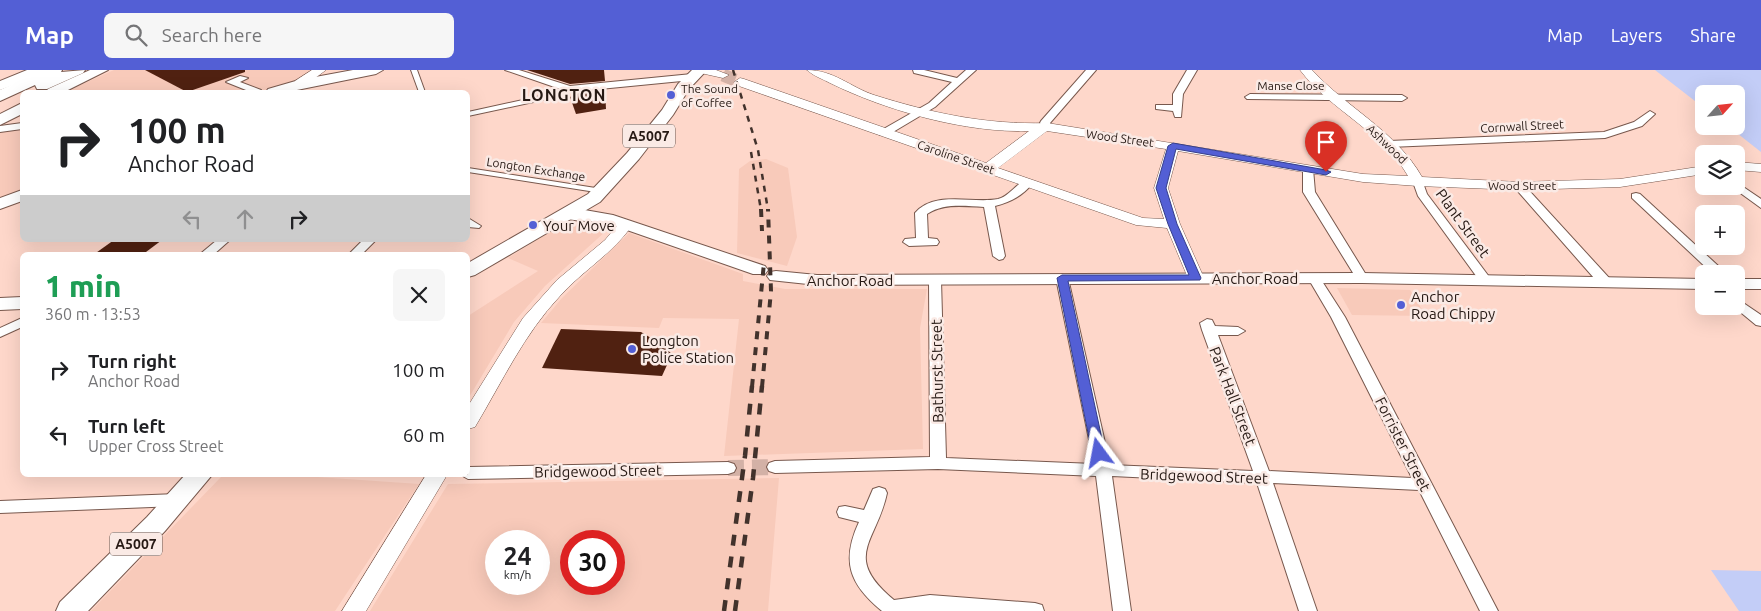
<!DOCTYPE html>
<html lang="en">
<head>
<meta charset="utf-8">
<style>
	body { margin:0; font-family:Ubuntu,sans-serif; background:#f6f6f6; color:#202124; height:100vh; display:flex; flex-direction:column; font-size:19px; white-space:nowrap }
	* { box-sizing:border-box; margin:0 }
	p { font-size:16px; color:#757577 }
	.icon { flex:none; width:28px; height:28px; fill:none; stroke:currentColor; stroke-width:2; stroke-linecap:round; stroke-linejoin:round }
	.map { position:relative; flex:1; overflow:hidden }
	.panel { position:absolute; left:20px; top:182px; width:450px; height:225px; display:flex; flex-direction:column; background:#fff; border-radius:8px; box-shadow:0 5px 20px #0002 }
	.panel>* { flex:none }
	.hud { position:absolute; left:20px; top:20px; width:450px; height:152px; border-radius:8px; box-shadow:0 5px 20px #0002; background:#fff; color:#202124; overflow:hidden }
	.needle { width:32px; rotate:63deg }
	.buttons { position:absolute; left:1695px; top:15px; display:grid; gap:10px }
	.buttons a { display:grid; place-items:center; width:50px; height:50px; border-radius:8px; background:#fff; box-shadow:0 5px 20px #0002; font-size:25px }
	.speed { position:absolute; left:485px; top:460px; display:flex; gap:10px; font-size:25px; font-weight:700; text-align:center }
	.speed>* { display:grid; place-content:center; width:65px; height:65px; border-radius:50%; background:#fff; box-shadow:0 5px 20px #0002; line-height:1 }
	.speed small { font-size:12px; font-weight:400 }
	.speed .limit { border:8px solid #d22; background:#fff; color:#111 }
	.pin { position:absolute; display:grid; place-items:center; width:42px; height:42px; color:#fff; margin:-51px -21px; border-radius:50% 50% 50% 0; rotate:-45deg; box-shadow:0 0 5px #0007 }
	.pin .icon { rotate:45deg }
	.me { position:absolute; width:55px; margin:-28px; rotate:347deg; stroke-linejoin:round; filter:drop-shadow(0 0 4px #0008) }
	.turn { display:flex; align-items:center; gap:18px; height:105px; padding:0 25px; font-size:22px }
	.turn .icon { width:65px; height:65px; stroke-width:2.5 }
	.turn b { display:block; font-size:35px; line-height:42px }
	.lanes { display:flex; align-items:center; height:48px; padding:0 25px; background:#0003; justify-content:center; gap:25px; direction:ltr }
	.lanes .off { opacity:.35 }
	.round { display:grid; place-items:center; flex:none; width:52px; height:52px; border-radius:8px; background:#f6f6f6 }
	.summary { display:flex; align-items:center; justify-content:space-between; height:85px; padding:0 25px }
	h1 { font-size:30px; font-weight:800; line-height:38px; color:#1e9e55 }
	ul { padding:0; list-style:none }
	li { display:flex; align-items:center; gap:15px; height:65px; padding:0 25px }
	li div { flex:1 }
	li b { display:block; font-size:19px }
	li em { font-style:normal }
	header { display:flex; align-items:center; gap:30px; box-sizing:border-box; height:70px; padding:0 25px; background:#535fd5; color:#fff }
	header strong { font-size:24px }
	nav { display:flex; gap:28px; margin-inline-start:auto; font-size:18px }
	.search { width:350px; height:45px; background:#f6f6f6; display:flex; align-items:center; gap:12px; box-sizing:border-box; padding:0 18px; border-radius:8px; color:#757577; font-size:19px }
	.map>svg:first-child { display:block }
	.built { fill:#f8caba; fill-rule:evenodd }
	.green { fill:#c3cdf7 }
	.building { fill:#502111 }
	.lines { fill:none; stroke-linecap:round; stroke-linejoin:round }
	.minor-tunnel { stroke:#d3b1a6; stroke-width:16; stroke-dasharray:16 8; stroke-linecap:butt }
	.tertiary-tunnel { stroke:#d3b1a6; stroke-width:13; stroke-dasharray:13 6; stroke-linecap:butt }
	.pedestrian-casing { stroke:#78584d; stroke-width:2 }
	.minor-casing { stroke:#78584d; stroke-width:2 }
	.tertiary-casing { stroke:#78584d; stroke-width:1 }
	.secondary-casing { stroke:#78584d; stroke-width:2 }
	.primary-casing { stroke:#78584d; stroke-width:2 }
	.trunk-casing { stroke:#78584d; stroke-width:2 }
	.pedestrian { fill:#fff; fill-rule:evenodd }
	.minor { fill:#fff; fill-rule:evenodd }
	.tertiary { fill:#fff; fill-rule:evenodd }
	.secondary { fill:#fff; fill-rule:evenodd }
	.primary { fill:#fff; fill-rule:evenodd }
	.trunk { fill:#fff; fill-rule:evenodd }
	.rail-far2 { stroke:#42322c; stroke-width:2.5; stroke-dasharray:6 6; stroke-linecap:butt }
	.rail-far1 { stroke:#42322c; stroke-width:4; stroke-dasharray:8 8; stroke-linecap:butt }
	.rail { stroke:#42322c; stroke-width:4.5; stroke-dasharray:11 11; stroke-linecap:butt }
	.route { fill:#535fd5; stroke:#363e8a }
	.poi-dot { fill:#535fd5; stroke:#faeae5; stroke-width:2 }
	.labels { text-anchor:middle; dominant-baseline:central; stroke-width:5; stroke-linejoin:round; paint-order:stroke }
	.far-street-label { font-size:12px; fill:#261914; stroke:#faeae5 }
	.far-poi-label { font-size:12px; fill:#261914; stroke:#faeae5; text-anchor:start }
	.shield { fill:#faeae5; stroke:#665853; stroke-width:1 }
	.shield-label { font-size:14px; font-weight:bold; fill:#261914 }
	.street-label { font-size:15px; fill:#261914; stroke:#faeae5 }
	.poi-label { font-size:15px; fill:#261914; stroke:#faeae5; text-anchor:start }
	.far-district-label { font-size:16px; font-weight:bold; letter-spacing:1px; fill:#261914; stroke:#faeae5 }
</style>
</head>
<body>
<header>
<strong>Map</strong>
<div class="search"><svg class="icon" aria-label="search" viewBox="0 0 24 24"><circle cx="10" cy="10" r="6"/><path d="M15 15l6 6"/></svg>Search here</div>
<nav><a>Map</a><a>Layers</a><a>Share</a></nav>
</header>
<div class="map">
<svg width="1761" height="541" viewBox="0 0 1761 541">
	<rect width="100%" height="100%" fill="#fed7ca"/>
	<!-- built -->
	<g class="built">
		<path d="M114,0H314L304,8L263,22H65Z"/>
		<path d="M22,59V120L0,130V62Z"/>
		<path d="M766,89L788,98L797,167L787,196L737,183L739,99L750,91Z"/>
		<path d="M566,152L606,161L545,216L514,252L468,329V246L538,201L508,188Z"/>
		<path d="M629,163L743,204V211L785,219H927L920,258L923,379L724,386L739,249L663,248L659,258L541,253L562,228Z"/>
		<path d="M1337,218L1410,220L1426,246L1352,245Z"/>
		<path d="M223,405H288L419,414L335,541H91Z"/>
		<path d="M779,408L768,541H370L448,414ZM539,471V514H496V471ZM614,471V514H571V471Z"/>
	</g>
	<!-- green -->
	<g class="green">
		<path d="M1655,0H1761V82L1728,56H1736V24H1704V38Z"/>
		<path d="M1711,500L1761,501V541H1739Z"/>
	</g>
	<!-- building -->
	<g class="building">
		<path d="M145,0H245V2L187,22Z"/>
		<path d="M527,0H604L605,11L570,14Z"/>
		<path d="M605,20L606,39L576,44L570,27L578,23Z"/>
		<path d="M114,170H162L142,185H93Z"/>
		<path d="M561,259L641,262L661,274L672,284L662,306L542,298Z"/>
	</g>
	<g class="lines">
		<!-- minor-tunnel -->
		<path class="minor-tunnel" d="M728,398L775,397"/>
		<!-- tertiary-tunnel -->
		<path class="tertiary-tunnel" d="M723,5L740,12"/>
		<defs>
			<g id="pedestrian">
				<path d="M411,0H417L425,22H419Z"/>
				<path d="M569,17L571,18V20L552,28L468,46V42L550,24Z"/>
				<path d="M468,98L602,119L606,121L602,123L468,102Z"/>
			</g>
			<g id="minor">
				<path d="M505,0H519L570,16L692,4L697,7L692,10L569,22Z"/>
				<path d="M913,0H924L957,8L966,0H976L935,37L888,65H880V61L929,33L952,12L914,3Z"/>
				<path d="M1086,0H1096L1050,53L1051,59H1043L1040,53L1041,51Z"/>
				<path d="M1187,0H1197L1183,24L1181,47H1175L1173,41L1156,39V35H1173V24Z"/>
				<path d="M240,6L248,8L240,12L261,20L262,22H251L226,12Z"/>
				<path d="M1250,24L1402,25L1407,28L1402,31L1247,29L1245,27Z"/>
				<path d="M1650,41L1655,44L1642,56L1605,68L1389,77L1384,74L1389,71L1604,62L1634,52Z"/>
				<path d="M22,53V59L0,62V56Z"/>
				<path d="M1308,96L1313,99L1315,122L1368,208L1366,211H1358L1303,122V99Z"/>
				<path d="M1418,109L1422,110L1427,124L1490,208L1492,211L1490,214H1482L1418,126L1413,112Z"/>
				<path d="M1027,110L1033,113C1022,126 1011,132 995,136L1005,186L1003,189L999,190L993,186L984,137C964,136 944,133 927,144L928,168L937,169L939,172L937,175L909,176L903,172L905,169L916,168L915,143C935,120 972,134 998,129C1010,126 1016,113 1027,110Z"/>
				<path d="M1736,112L1761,129V138L1732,117L1736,116Z"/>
				<path d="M1519,113L1523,114L1611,210L1612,213L1611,216H1601L1515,118L1513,116Z"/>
				<path d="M1636,123L1640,124L1727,204H1713L1632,128V124Z"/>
				<path d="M468,148L481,156L479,158L468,157Z"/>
				<path d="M217,170H230L213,185H199Z"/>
				<path d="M363,170H376L361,185H348Z"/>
				<path d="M1062,204L1068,208L1110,395L1253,401L1202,260L1200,253L1207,249L1212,250L1215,256L1238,257L1245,261L1238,265H1218L1269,401L1412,408L1331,247L1308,208L1310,205H1318L1345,247L1498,541H1480L1419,420L1273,413L1317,541H1299L1257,413L1112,406L1131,541H1113L1096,406L938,399L775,403L769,401L767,397L769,393L775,391L930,387L929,210L935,206L941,210L946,388L1094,394L1056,208Z"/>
				<path d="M1736,228L1761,245V256L1756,255L1733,236H1736Z"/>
				<path d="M22,248V257L0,267V258Z"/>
				<path d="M728,392L734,394L736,398L734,402L728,404L468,409L461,405H468V397Z"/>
				<path d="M879,417L885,419L887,423C877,472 841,486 894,530L930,525L1035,533L1042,535L1044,541H882C849,514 841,491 859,452L839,447L837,442L839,437L845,436L864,440L873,419Z"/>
				<path d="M177,424L183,426L185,430L183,434L177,436L0,443V431Z"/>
			</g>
			<g id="tertiary">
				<path d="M312,0H326L303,17H295V11Z"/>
				<path d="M694,0H716L729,5L723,8L696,2Z"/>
				<path d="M807,0C834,0 850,17 874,25C931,43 987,55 1047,53L1363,104L1408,106C1382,61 1331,41 1300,0H1312C1347,38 1396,61 1422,107L1519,112L1620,109L1704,96V104L1620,117L1519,120L1418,116L1363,112L1178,81L1168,118L1180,154L1204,208L1196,213L1188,208L1167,158L1136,155L736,15L734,12L740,8L744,9L986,93L1029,61C966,63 887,41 830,13C823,9 813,6 807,0ZM1047,61L1166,79L1154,118L1164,149L1143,148L998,98Z"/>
				<path d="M1736,92L1761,94V102L1736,100Z"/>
				<path d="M626,150L633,154C614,183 583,200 560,226C524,264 502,312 475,357L468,359V336L523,248L557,210L605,170L621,151Z"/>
				<path d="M426,405H447L366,541H342Z"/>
			</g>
			<g id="secondary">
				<path d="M579,139L613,145L765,196L768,200L765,204H753L604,152C595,151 560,151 556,145L558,142Z"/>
				<path d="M776,201L817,205L1362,203L1704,209V219L1362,213L817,215L770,210L767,206L770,202Z"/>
				<rect x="1736" y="209" width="25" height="10"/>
			</g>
			<g id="primary">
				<path d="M27,0H46L44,3L0,20V11Z"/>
				<path d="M90,0H108L64,22H46L48,19Z"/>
				<path d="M353,0H383L376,4L287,22H266L268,19L299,10Z"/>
				<path d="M692,0H707L689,19L673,45L639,89L600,132L475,205L468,207V193L588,124L627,83L662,40L678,14Z"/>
				<path d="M22,33V44L0,55V44Z"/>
				<path d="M22,120V131L0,139V128Z"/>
				<path d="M22,227V239L0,240V228Z"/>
				<path d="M185,405H212L165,461L88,541H56L60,532L147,447Z"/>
			</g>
			<path id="trunk" d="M43,0H62L61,2L85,0L83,3L47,19H37L35,15L0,31V20Z"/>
		</defs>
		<!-- pedestrian casing -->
		<use href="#pedestrian" class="pedestrian-casing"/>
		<!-- minor casing -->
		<use href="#minor" class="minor-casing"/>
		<!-- tertiary casing -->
		<use href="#tertiary" class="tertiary-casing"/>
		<!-- secondary casing -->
		<use href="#secondary" class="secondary-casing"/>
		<!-- primary casing -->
		<use href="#primary" class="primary-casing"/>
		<!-- trunk casing -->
		<use href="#trunk" class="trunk-casing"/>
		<!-- pedestrian -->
		<use href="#pedestrian" class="pedestrian"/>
		<!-- minor -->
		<use href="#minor" class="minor"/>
		<!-- tertiary -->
		<use href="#tertiary" class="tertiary"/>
		<!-- secondary -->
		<use href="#secondary" class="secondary"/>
		<!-- primary -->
		<use href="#primary" class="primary"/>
		<!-- trunk -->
		<use href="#trunk" class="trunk"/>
		<!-- rail-far2 -->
		<g class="rail-far2">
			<path d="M733,0L758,80L768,140"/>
			<path d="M751,82L761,140"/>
		</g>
		<!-- rail-far1 -->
		<g class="rail-far1">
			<path d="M761,139L762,161"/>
			<path d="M752,317L764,193"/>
			<path d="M762,317L771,221L768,139"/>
		</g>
		<!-- rail -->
		<g class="rail">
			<path d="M724,541L745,386L752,316"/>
			<path d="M735,541L753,408L762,316"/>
		</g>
	</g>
	<!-- route -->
	<path class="route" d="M1173,73L1326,100L1331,102L1326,105L1176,79L1166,118L1177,154L1201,208L1200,210L1068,211L1105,383L1099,388L1092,383L1057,208L1062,205H1189L1168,154L1156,118L1168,76Z"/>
	<!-- markers -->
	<g class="poi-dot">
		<circle cx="671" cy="25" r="5"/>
		<circle cx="533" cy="155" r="5"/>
		<circle cx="1401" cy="235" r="5"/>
		<circle cx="632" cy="279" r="5"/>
	</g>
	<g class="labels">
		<!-- far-street labels -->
		<g class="far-street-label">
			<text x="1291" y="15">Manse Close</text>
			<text transform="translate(1522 56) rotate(-3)">Cornwall Street</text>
			<text transform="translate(1120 68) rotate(8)">Wood Street</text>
			<text transform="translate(1387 74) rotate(44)">Ashwood</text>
			<text transform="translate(956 87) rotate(19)">Caroline Street</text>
			<text transform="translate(536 99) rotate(9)">Longton Exchange</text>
			<text x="1522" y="115">Wood Street</text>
		</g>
		<!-- far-poi labels -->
		<g class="far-poi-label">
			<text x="681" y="18">The Sound<tspan x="681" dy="14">of Coffee</tspan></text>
		</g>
		<!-- shield labels -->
		<g class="shield">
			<rect x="623" y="54.5" width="52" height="23" rx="4"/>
			<rect x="110" y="462.5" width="52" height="23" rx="4"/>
		</g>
		<g class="shield-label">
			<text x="649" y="66">A5007</text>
			<text x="136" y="474">A5007</text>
		</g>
		<!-- street labels -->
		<g class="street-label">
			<text transform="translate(1463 153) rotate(54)">Plant Street</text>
			<text x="1255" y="208">Anchor Road</text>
			<text x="850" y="210">Anchor Road</text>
			<text transform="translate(937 301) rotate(-91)">Bathurst Street</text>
			<text transform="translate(1233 326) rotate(69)">Park Hall Street</text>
			<text transform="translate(1403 374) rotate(63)">Forrister Street</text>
			<text transform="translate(598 401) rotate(-1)">Bridgewood Street</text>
			<text transform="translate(1204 406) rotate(2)">Bridgewood Street</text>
		</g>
		<!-- poi labels -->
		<g class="poi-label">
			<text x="543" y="155">Your Move</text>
			<text x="1411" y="226">Anchor<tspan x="1411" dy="17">Road Chippy</tspan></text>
			<text x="642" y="270">Longton<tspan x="642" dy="17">Police Station</tspan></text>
		</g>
		<!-- far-district labels -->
		<g class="far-district-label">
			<text x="564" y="25">LONGTON</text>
		</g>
	</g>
</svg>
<div class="buttons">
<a><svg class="needle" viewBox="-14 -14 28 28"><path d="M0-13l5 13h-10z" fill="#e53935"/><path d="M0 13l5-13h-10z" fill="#757577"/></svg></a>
<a><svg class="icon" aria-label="layers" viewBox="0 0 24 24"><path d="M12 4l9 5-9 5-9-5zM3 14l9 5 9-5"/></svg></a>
<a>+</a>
<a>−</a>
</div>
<div class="speed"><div>24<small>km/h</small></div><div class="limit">30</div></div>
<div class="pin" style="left:1326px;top:102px;background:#d93025"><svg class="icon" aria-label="arrive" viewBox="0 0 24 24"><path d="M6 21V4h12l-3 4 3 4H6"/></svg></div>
<svg class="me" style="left:1099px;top:383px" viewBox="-20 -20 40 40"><path d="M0-17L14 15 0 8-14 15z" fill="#535fd5" stroke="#fff" stroke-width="4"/></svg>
<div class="hud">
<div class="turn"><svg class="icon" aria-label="right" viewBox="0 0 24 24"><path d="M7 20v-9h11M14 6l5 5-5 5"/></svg><div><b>100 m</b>Anchor Road</div></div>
<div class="lanes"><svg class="icon off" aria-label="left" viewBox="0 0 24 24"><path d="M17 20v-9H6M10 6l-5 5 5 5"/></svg><svg class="icon off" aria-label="ahead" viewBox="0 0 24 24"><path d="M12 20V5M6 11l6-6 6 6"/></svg><svg class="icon" aria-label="right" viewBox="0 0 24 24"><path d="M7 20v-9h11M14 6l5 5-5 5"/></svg></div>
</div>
<section class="panel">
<div class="summary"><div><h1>1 min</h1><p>360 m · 13:53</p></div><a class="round"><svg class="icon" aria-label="close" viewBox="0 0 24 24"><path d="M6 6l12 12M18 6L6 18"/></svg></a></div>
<ul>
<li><svg class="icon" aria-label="right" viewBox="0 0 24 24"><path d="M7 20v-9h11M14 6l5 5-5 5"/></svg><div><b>Turn right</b><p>Anchor Road</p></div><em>100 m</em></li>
<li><svg class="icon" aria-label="left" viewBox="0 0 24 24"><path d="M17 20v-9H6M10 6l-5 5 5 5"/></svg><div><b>Turn left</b><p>Upper Cross Street</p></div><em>60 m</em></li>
</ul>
</section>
</div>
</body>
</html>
